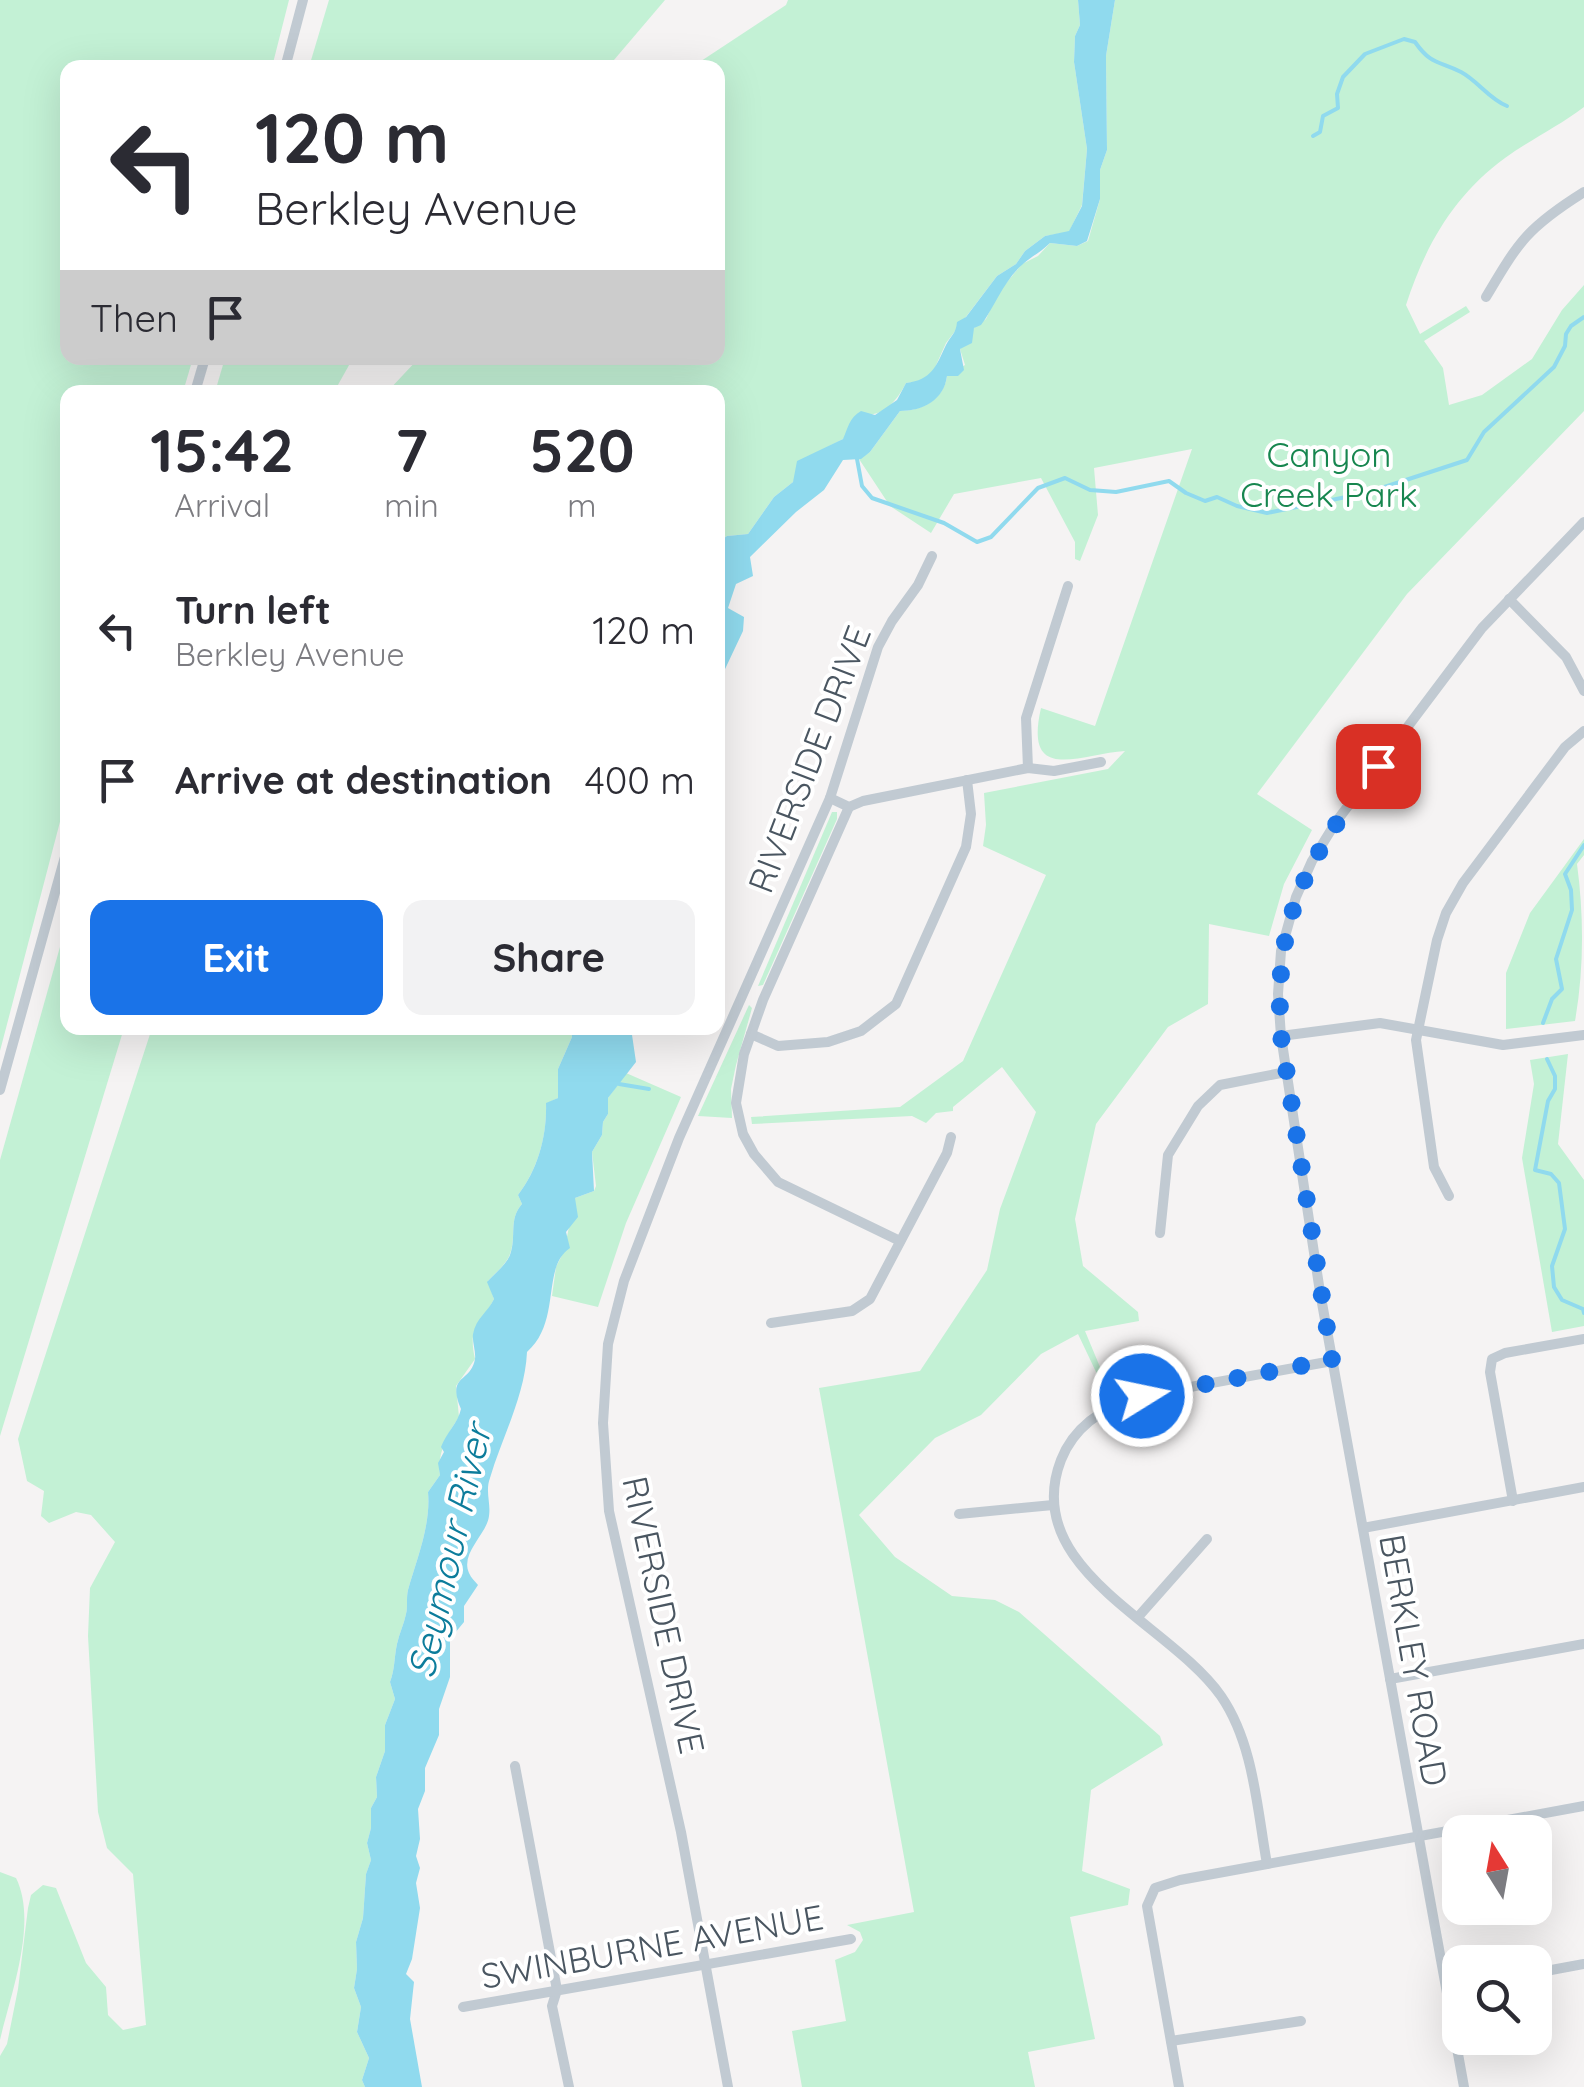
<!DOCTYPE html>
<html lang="en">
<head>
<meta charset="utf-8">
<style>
	body { margin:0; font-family:Quicksand,sans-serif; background:#f2f2f3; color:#2b2b33; height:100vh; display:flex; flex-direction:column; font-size:38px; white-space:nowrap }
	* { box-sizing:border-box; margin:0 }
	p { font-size:32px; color:#7c7c81 }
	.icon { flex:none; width:55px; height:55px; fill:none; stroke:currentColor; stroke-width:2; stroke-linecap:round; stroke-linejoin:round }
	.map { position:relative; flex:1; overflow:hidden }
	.details { position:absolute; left:60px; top:385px; width:665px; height:650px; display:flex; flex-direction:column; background:#fff; border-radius:20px; box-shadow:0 10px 40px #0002 }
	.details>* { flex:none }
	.hud { position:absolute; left:60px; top:60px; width:665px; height:305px; border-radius:20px; box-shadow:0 10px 40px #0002; background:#fff; color:#2b2b33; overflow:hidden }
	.needle { width:65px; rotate:349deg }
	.controls { position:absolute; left:1442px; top:1815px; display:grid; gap:20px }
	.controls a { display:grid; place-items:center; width:110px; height:110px; border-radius:20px; background:#fff; box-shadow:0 10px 40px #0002; font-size:50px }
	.pin { position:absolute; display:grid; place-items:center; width:85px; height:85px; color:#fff; margin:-42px; border-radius:20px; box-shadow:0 5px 15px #0006 }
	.me { position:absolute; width:110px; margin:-55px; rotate:80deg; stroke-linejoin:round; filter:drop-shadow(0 0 8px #0008) }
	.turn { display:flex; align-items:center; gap:35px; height:210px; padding:0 30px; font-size:45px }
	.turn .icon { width:130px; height:130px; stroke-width:2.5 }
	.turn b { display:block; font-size:70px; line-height:85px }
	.then { display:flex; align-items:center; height:95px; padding:0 30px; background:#0003; gap:20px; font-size:38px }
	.eta { display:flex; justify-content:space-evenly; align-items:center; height:170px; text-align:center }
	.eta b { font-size:60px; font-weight:700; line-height:70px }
	.cta { display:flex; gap:20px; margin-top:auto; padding:20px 30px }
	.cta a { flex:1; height:115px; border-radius:20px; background:#1a73e8; color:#fff; font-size:40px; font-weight:700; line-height:115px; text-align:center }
	.cta a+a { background:#f2f2f3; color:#2b2b33 }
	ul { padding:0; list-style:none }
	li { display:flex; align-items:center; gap:30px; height:150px; padding:0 30px }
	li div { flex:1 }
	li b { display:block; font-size:38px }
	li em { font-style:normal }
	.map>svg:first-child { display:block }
	.green { fill:#c3f1d5 }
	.water { fill:#90daee }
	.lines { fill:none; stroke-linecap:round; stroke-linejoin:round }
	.stream { stroke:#90daee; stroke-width:4 }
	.minor { stroke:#c1cad2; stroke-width:10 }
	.route { stroke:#1a73e8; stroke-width:18; stroke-dasharray:0 32.4 }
	.labels { text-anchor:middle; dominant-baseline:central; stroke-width:8; stroke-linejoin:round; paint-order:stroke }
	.park-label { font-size:35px; fill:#17864f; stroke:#fff }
	.street-label { font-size:35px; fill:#4a5661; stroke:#fff }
	.water-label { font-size:38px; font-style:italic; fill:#0c7c9b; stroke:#fff }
</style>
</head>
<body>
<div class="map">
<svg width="1584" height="2087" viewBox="0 0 1584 2087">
	<rect width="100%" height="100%" fill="#f5f3f3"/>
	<!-- green -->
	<g class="green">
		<path d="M0,0H289L272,67L68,68V358H193L183,392H68L67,795L0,1051Z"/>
		<path d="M329,0H665L608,67H309Z"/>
		<path d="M788,0H1078L1080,25L1075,36L1074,62L1087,149L1082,205L1069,232L1045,236L1025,251L1016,264L997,276L946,343L933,372L922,381L906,383C897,400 886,415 865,415L843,439L806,458L793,482L774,497L748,534L727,536L718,542V392H387L419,358H718V68L692,67L786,5Z"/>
		<path d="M1115,0H1584V107C1559,126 1530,140 1505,158C1454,195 1425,246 1406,305L1420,334L1466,306L1470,312L1424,341L1443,368L1449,405L1482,395L1532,359L1562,310L1584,285V411L1407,594L1257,794L1312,830L1284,884L1269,936L1209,924L1208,1004L1168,1027L1096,1124L1075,1219L1083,1266L1138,1312L1139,1321L1085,1331L1110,1391L1106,1393L1078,1334L1041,1354L981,1415L935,1438L859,1515L895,1557L952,1596L995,1600L1019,1612L1160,1736L1163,1745L1091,1790L1082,1871L1130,1889L1128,1905L1070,1917L1095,2039L1028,2052L1035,2087H802L792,2031L846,2021L835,1960L855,1952L863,1940L860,1932L847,1925L914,1912L819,1388L920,1371L987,1270L1000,1209L1036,1112L1002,1067L953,1107V1111L936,1113L926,1123L912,1116L752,1124L751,1117L900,1107L963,1061L1046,875L983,846L986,825L984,793L1108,769L1125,751C1082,753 1023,786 1041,708L1095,726L1192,449L1094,468L1098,515L1080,561L1075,559V542L1041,478L954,494L931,533L890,506L859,459L870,452L900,411C922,411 944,399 947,376L965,365L960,349L974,328L986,319L998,293L1022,264L1038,256L1050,243L1077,246L1088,241L1100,199V170L1107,150L1106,56Z"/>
		<path d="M225,358H353L334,392H215Z"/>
		<path d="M832,812H837V819L763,985L758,986Z"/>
		<path d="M1584,839V855L1577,864C1584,916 1584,970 1575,1021L1506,1029V973L1530,913Z"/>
		<path d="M67,922L68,1028H124L0,1436V1160Z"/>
		<path d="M749,1005L752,1008L736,1065L731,1089L732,1118L698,1116Z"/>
		<path d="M152,1028H571L572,1037L558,1069V1098L546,1104C547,1136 538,1169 518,1195L522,1204C508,1220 517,1236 510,1254C506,1265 495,1273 488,1281L494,1299C482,1324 467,1324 475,1359L456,1386L459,1417C447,1434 437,1454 440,1475L428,1492C431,1525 417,1558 408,1590C406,1598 408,1606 406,1614C404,1624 399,1634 397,1644C394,1658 395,1669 390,1682L395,1699L385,1725V1751L376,1777L377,1797L371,1808V1828L367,1843L371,1860L366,1874L363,1918L356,1942L357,1969L354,1988L361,2007L357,2032L369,2058L362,2080L365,2087H0V2056L7,2044L18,1989L28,1908L31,1895L43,1885L56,1888L86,1963L106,1987L108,2015L123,2030L146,2025L133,1874L107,1848L98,1812L88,1636L90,1588L115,1542L91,1515L76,1512L49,1523L41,1516L44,1491L27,1481L18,1439Z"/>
		<path d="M1568,1054L1558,1144L1584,1180V1326L1552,1332L1522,1158L1534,1084L1530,1060Z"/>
		<path d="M626,1073L681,1097L626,1223L598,1307L552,1296L556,1267L564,1251L575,1198L594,1191L596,1186L592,1152L602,1135L603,1122L608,1114V1098Z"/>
		<path d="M0,1872L16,1878C38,1922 11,1993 0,2040Z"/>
	</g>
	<!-- water -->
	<g class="water">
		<path d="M1078,0H1115L1106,56L1107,150L1100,170V199L1087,241L1077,246L1050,243C1041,252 1032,256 1023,264C1004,280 995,306 981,325L974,328L972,343L960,349L964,370L958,376H947C944,400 923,411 900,411L870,452L861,459L843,460L824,490L796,512L750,557L753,576L736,584L728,608L744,617L743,631L718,684V542L727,536L748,534L774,497L793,482L797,461L843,439C848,428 849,418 861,411L875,415L897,400L906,383C932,380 936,366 946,345C951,335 956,334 957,322L966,317L997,276L1016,264L1025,251L1045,236L1069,231L1082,206L1087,149L1074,62L1075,36L1080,25Z"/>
		<path d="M571,1028H631L636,1062L608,1098V1114L603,1122L602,1135L592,1152L594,1191L575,1198L578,1217L566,1232L570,1248C541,1267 562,1321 527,1352C525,1396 502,1437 490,1478C485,1491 491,1503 489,1516C487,1534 460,1553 469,1573C471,1578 475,1581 478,1585L464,1606V1622L450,1639V1677L439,1709V1735L425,1768V1791L418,1809L420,1839L416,1856L420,1868L416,1883L420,1908L412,1959L406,1974L414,1982L410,2019L422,2087H365L362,2080L369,2058L357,2032L361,2007L354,1988L357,1969L356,1942L363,1918L366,1874L371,1860L367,1843L371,1828V1808L377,1797L376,1777L385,1751V1725L395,1699L390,1682C395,1669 394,1658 397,1644C399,1634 404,1624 406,1614C408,1606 406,1598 408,1590C417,1558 431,1525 428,1492L440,1475L438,1463L444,1452L441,1447C446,1433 458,1423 461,1409C446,1374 471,1383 475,1359C476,1351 472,1342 473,1334C476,1318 488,1312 494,1299L487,1282C495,1273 506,1265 510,1255C517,1236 508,1220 522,1204L518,1195C538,1169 547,1136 546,1103L558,1098V1069L572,1037Z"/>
	</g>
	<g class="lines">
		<!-- stream -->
		<g class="stream">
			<path d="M1313,136L1320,132L1323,116L1338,108L1337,94L1343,77L1365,54L1404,39L1415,42C1431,65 1439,61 1461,72C1478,81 1489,99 1507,106"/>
			<path d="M857,459L862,486L872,498L944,523L977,542L991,537L1038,488L1065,478L1090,490L1116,492L1169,481L1186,493L1205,501L1217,497L1237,506L1267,513L1366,493L1467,460L1484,432L1554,367L1565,346L1566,334L1571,326L1584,317"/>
			<path d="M1543,1023L1552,999L1562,989L1556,959L1572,910L1571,890L1565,874L1584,845"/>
			<path d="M1547,1059L1555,1076V1089L1548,1101L1535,1170L1551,1174L1559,1183L1565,1229L1552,1266L1554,1287L1562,1300L1583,1309L1584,1313"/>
			<path d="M619,1084L649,1089"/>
		</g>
		<!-- minor -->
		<g class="minor">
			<path d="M285,68L303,0"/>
			<path d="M1486,297C1519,241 1528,227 1584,192"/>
			<path d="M195,392L205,358"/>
			<path d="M1509,599L1566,657L1584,691"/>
			<path d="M1028,768L1026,718L1068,586"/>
			<path d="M830,798L849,807L863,801L1028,768L1054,771L1101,762"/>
			<path d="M849,807L763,1000L744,1054L736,1103L743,1134L754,1154L778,1182L900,1241"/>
			<path d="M751,1034L778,1046L828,1042L861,1031L896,1004L966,847L971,814L967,780"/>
			<path d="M1281,1036L1380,1023L1503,1045L1584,1035"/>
			<path d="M0,1090L68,846"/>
			<path d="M1449,1196L1434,1167L1416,1040L1437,940L1446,913L1463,883L1565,747L1584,731"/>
			<path d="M1160,1233L1168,1155L1198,1106L1220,1085L1286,1072"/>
			<path d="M771,1323L852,1311L870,1299L947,1153L951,1137"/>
			<path d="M1513,1501L1490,1372L1492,1359L1505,1353L1584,1339"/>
			<path d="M959,1514L1053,1505"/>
			<path d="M1363,1528L1584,1487"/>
			<path d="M1138,1617L1207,1539"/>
			<path d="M1390,1679L1584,1644"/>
			<path d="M515,1766L557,1990L552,2006L569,2087"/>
			<path d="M1267,1864C1257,1809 1254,1744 1221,1696C1170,1623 1019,1569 1061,1460C1075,1424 1106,1406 1141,1396L1332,1361"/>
			<path d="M1535,1973L1584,1964"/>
			<path d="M463,2007L851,1939"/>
			<path d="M1171,2041L1301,2021"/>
			<path d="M728,2087L681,1832L609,1511L603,1423L608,1344L624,1281L679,1138L830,798L878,647L892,621L918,585L932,556"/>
			<path d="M1179,2087L1147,1906L1155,1888L1180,1880L1584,1806"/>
			<path d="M1464,2087L1320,1292L1281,1036L1278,994L1281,951L1296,897L1312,861L1336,822L1482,628L1584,522"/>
		</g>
	</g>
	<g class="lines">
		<!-- route -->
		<path class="route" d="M1142,1396L1332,1360L1281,1036C1273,914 1307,861 1378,766"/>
	</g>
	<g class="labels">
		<!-- park labels -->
		<g class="park-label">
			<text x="1329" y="454">Canyon<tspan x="1329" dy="40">Creek Park</tspan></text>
		</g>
		<!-- street labels -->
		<g class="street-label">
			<text transform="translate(809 759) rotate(-69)">RIVERSIDE DRIVE</text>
			<text transform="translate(664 1615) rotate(78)">RIVERSIDE DRIVE</text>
			<text transform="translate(1414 1660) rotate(80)">BERKLEY ROAD</text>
			<text transform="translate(652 1946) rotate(-10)">SWINBURNE AVENUE</text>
		</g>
		<!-- water labels -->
		<g class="water-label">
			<text transform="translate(449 1551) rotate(-77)">Seymour River</text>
		</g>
	</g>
</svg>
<div class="controls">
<a><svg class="needle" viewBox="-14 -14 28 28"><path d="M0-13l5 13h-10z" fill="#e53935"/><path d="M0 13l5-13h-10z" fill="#7c7c81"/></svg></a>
<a><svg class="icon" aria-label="search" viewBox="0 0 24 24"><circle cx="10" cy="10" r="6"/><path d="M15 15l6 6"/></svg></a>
</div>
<div class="pin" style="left:1378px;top:766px;background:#d93025"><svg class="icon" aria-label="arrive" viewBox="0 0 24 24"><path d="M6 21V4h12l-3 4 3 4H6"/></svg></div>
<svg class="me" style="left:1142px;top:1396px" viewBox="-20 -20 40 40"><circle r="17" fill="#1a73e8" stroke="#fff" stroke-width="3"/><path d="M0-11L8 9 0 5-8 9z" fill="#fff"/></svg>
<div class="hud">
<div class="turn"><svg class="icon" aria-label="left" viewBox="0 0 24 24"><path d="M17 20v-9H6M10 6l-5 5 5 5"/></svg><div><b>120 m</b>Berkley Avenue</div></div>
<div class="then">Then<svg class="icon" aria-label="arrive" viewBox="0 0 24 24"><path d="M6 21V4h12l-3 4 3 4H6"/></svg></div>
</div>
<section class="details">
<div class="eta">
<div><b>15:42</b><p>Arrival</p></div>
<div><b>7</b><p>min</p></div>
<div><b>520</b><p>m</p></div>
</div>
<ul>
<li><svg class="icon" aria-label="left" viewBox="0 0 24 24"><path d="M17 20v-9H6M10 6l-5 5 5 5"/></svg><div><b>Turn left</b><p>Berkley Avenue</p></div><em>120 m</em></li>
<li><svg class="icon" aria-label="arrive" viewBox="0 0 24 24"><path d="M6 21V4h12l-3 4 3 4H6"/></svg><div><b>Arrive at destination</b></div><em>400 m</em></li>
</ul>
<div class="cta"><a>Exit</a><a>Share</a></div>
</section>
</div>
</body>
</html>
